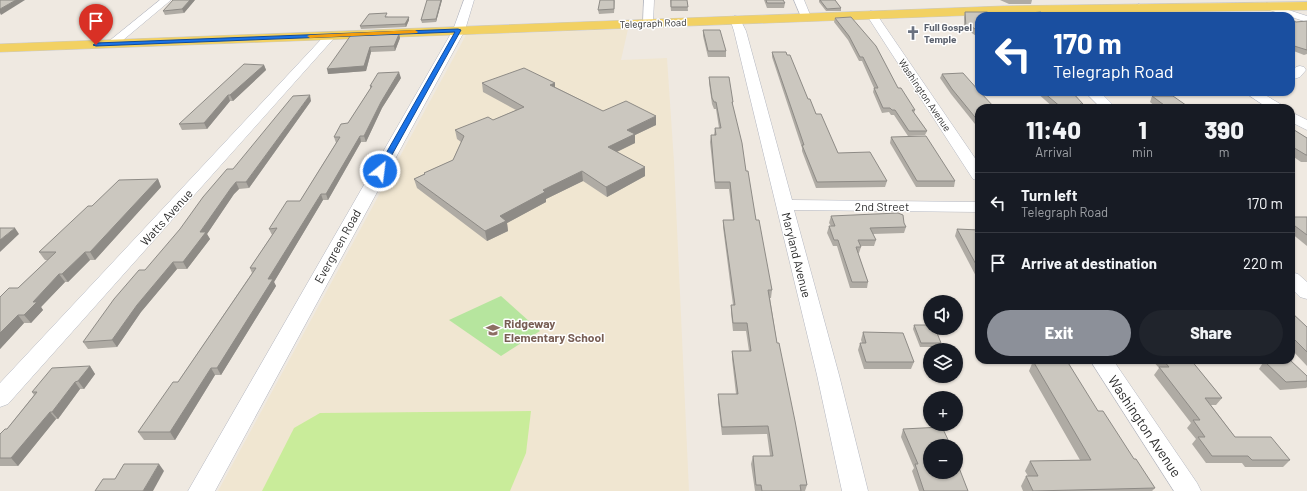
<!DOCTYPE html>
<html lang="en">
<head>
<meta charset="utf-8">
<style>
	body { margin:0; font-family:Barlow,sans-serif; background:#20242c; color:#f1f3f6; height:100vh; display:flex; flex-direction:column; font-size:15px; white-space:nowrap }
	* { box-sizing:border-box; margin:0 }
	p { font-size:13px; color:#9ea1a6 }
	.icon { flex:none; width:22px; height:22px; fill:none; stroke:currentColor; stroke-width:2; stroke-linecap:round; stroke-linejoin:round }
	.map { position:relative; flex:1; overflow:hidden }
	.panel { position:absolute; left:975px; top:104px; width:320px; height:260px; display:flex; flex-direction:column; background:#171b24; border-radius:12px; box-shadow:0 1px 3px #0004 }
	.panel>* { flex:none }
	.hud { position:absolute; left:975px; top:12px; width:320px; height:84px; border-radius:12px; box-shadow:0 1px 3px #0004; background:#1a4fa0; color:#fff; overflow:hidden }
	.fabs { position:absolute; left:923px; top:295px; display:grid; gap:8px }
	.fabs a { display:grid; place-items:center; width:40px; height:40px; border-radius:50%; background:#171b24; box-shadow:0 1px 3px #0004; font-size:20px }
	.pin { position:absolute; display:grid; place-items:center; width:34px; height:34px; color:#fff; margin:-41px -17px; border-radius:50% 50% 50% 0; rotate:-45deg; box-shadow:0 0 4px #0007 }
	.pin .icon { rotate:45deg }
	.me { position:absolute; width:44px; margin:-22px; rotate:29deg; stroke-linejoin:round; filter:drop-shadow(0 0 3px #0008) }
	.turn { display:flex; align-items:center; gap:14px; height:84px; padding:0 12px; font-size:18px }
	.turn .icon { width:52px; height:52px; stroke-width:2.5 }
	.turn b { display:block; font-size:28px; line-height:34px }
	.eta { display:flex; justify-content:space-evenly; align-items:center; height:68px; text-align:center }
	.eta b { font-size:24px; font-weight:800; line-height:28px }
	.button { display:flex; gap:8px; margin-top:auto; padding:8px 12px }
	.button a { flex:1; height:46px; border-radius:24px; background:#8c9099; color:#fff; font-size:16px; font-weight:800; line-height:46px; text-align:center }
	.button a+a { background:#20242c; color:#f1f3f6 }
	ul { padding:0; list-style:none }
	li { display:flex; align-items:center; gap:12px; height:60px; padding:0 12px; border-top:1px solid #363941 }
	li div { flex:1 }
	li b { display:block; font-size:15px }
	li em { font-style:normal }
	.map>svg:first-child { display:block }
	.education { fill:#f0e6d1 }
	.green { fill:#b6e59e }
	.pitch { fill:#c9ec9a }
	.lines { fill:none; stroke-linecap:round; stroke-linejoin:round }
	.street-casing { stroke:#b4b7c1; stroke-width:1 }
	.primary-casing { stroke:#c9c9c9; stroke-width:1 }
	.street { fill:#fff; fill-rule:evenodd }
	.primary { fill:#f2d163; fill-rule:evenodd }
	.wall { fill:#afaba4 }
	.shaded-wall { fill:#8e8b86 }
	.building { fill:#cbc7bf; stroke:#8e8b86 }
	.route { fill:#1a73e8; stroke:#114b97 }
	.slow { fill:#f59e0b }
	.labels { text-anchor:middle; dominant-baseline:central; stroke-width:3; stroke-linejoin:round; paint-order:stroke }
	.far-street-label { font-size:10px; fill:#2e2e2e; stroke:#fff }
	.far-worship-label { font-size:10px; font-weight:bold; fill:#5b616d; stroke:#fff; text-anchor:start }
	.street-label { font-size:12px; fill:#2e2e2e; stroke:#fff }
	.education-label { font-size:12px; font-weight:bold; fill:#785e54; stroke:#fff; text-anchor:start }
	.near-street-label { font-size:14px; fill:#2e2e2e; stroke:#fff }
</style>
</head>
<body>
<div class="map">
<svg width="1307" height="491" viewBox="0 0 1307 491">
	<rect width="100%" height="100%" fill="#efe9e1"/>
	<!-- education -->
	<path class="education" d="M628,29L621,60L667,58L674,162L689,491H218L466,35Z"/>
	<!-- green -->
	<path class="green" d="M501,296L540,331L501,356L449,320Z"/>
	<!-- pitch -->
	<path class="pitch" d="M531,411L526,453L510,491H262L294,428L320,413Z"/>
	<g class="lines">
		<defs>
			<g id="street">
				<path d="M160,0H171L116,46H108L106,44L108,42Z"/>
				<path d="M464,0H474L465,30L215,491H188L453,30Z"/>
				<path d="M644,0H654L653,23L648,26L643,23Z"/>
				<path d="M794,0H804L811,17L810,19H802Z"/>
				<path d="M1267,3L1307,16V22L1263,8L1262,6Z"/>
				<path d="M1139,4L1158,14L1159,16H1147L1134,7Z"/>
				<path d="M871,11L875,12L979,164V181L973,179L971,176L866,14Z"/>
				<path d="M735,16L739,17L746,31L792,200L979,202V212L794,210L839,375L868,491H842L817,375L734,31L730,19Z"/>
				<path d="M331,32L335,33L337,35L335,37L8,404L0,407V383L327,33Z"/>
				<path d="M1300,66L1304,67L1306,70L1300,77L1291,80V72L1296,67Z"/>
				<path d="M1085,92H1100L1116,108H1101Z"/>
				<path d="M1244,92H1260L1282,105L1284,108H1268Z"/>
				<path d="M1291,112L1307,120V130L1291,122Z"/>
				<path d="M1291,272L1298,274L1307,282V299L1300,297L1291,288Z"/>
				<path d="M1090,360H1113L1197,483L1201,491H1174Z"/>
			</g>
			<path id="primary" d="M1307,2V10L1004,14L0,52V44L1004,6Z"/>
		</defs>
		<!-- street casing -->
		<use href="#street" class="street-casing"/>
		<!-- primary casing -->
		<use href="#primary" class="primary-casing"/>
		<!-- street -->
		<use href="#street" class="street"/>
		<!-- primary -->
		<use href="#primary" class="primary"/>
	</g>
	<!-- wall -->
	<g class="wall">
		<path d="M195,0L184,13L165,15L163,11Z"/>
		<path d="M442,0L436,22L422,23L421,20Z"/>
		<path d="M615,0L614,13L599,14L598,10Z"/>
		<path d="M670,0H687L688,11H671Z"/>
		<path d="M764,0H783L785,3L784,8H767Z"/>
		<path d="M819,0H835L841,8V11H826L819,2Z"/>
		<path d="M1000,0H1032L1031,4H1009Z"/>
		<path d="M965,12L979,16V38L969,31H964V17Z"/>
		<path d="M1030,13L1044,16H1031L1029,15Z"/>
		<path d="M388,16L387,17H409V20L406,27L361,29L360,26Z"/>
		<path d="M835,18L898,88L915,110L914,113L927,131L925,135L908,136L894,115H891L889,112L882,113L873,92L874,88L862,61H859L848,40L834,22Z"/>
		<path d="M1291,20L1296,22L1307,21V54L1304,55L1291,50Z"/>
		<path d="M703,30L726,51V57H708L703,36Z"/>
		<path d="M399,34L400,38L395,51L371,52L366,71L328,74L351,35Z"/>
		<path d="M772,52L808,99L838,153L887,181L885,187L816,188L802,151V148L772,57Z"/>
		<path d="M264,65L266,70L233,101H230L207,129L182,130L179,124Z"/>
		<path d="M942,74L979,108V129L951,94L940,78Z"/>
		<path d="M709,77L733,102V107L756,220L772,290L771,298H770L777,343L807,485L805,491H755L751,464L753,456H770L767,434L722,435L718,402V394H736L732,359V351H749L746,331H733L731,313V305H733L723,227V220H733L729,189H715L710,142L711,135H714L715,128H719L716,109H714L712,104L709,83Z"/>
		<path d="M401,78L382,108L366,142H361L328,200H323L274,282L276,286L221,375H215L175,440H144L138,432L178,382L252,273L250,268L272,235L269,229L300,201L336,143L334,137L348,123L370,89V86Z"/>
		<path d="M482,83H555V87L603,111L656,125L635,135V143L617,152L645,167V176L607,197L583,181L546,199V202L507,223L508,231L487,241L417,188L414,179L424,174V173L453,160L461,142L457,139L455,130L493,120L516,110L483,92Z"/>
		<path d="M1036,92H1072L1083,104L1082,106L1085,108H1054Z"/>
		<path d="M1152,96L1190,108H1157L1150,102Z"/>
		<path d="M311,101L249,188L239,189L234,194L207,234L210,239L187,269H177L141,312L117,347L88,349L83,342L233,169Z"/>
		<path d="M1291,128L1307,138V162H1301L1291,155Z"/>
		<path d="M891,137L955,181L954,187H916L890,143Z"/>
		<path d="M158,179L161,187L95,260H90L68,282H65L41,307L43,310L31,323H24L0,349V297L18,288L48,260H45L39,252L92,206Z"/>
		<path d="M831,216L904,223L906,227L904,233L873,234L876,240L874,246H860L861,247L859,253H858L868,282L867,288H850L837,246H833L827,233L829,226H831L829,223Z"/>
		<path d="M1291,217H1307V246L1291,233Z"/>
		<path d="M957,229L979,230V282L955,236Z"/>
		<path d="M1291,312L1307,327V366L1291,349Z"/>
		<path d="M914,325L941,343L940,347H920L913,329Z"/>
		<path d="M863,332L914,362L911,369H864L858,350L860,343H862L861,340Z"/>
		<path d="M1152,360H1191L1222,398L1216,405H1211L1235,437L1290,460L1283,467H1245L1242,463H1206L1192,444L1196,439L1187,428L1191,423L1154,375L1159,368Z"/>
		<path d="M1033,361L1098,411L1155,488L1152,491H1023L1021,486L1026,476H1028L1025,471L1030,461L1080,460L1029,371Z"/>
		<path d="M1264,361L1307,376V387L1306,388L1280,390L1259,369Z"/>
		<path d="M90,366L95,374L84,389H80L58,419H56L18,466H0V434L7,429L34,395L32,392Z"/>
		<path d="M903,429L968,491H919L912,471L914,468L901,437Z"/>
	</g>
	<!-- shaded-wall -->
	<g class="shaded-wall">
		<path d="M16,0H25L1,15L0,13V9Z"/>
		<path d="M190,0H195L184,13L182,9Z"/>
		<path d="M441,0H442L436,22V19Z"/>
		<path d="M409,17V20L406,27L405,24Z"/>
		<path d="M399,34L400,38L395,51L394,46Z"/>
		<path d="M370,47L371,52L366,71L328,74L327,69Z"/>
		<path d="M264,65L266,70L233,101L230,95Z"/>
		<path d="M399,72L401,78L382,108L366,142L364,136L381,102Z"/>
		<path d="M555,83V91L550,85Z"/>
		<path d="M228,95L230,101L207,129L204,123Z"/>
		<path d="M310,95L311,101L249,188L246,182Z"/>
		<path d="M656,116V125L635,135V143L608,156V147L627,130Z"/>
		<path d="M360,136L361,142L328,200L326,194Z"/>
		<path d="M645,167V176L607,197L606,187Z"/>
		<path d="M582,171L583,181L546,199V202L507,223L508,231L487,241L485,231L500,216L543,190Z"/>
		<path d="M158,179L161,187L95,260L90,252Z"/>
		<path d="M236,182L239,189L234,194L207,234L210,239L187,269L183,262L200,232L231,188Z"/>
		<path d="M321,194L323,200L274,282L276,286L221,375L217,368L268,279Z"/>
		<path d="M15,228L19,234L0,252V240Z"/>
		<path d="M85,252L90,260L68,282L62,274Z"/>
		<path d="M173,262L177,269L141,312L117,347L112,340L137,305Z"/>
		<path d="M59,274L65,282L41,307L43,310L31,323L24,315L33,302Z"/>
		<path d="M18,315L24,323L0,349V333Z"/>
		<path d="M90,366L95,374L84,389L78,381Z"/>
		<path d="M211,368L215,375L175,440L170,432Z"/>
		<path d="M75,382L80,389L58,419L52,412Z"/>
		<path d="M50,412L56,419L18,466L11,458Z"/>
		<path d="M159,464L164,471L153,491H143Z"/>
	</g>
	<!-- building -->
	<g class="building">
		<path d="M0,0H16L0,9Z"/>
		<path d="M173,0H190L182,9L163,11Z"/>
		<path d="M427,0H441L436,19L421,20Z"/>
		<path d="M600,0H614V9L598,10Z"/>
		<path d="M671,0H687L688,7H671Z"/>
		<path d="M766,0H783L785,3H767Z"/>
		<path d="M820,0H835L841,8L827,9Z"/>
		<path d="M965,12H987L994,16H979V32L971,26L966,27Z"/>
		<path d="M1041,12L1044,16H1037L1030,13Z"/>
		<path d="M387,13L385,17H409L405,24L360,26L369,14Z"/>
		<path d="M851,17L876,46L898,88H901L915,110H912L927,131H909L895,110H892L890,108H883L874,88H878L863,57H860L849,36L835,18Z"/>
		<path d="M1291,20L1296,22L1307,21V50L1291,45Z"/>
		<path d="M703,30H720L726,51H708Z"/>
		<path d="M399,34L394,46L370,47L364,66L327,69L351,35Z"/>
		<path d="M772,52H786L787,55H790L808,99H810L816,114H821L838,153L870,152L887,181L817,182L802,145H804Z"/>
		<path d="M244,64L264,65L230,95H228L204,123L179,124Z"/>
		<path d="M524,68L555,83L550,85L603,111L626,101L656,116L627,130L635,134L608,147L645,167L606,187L582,171L543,190L545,192L500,216L506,221L485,231L414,179L425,174L424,173L453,160L464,136L455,130L488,117L493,120L524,107L482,83Z"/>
		<path d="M399,72L381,102L364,136H360L326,194H321L268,279H273L217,368H211L170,432H138L173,382H178L256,268H250L277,228L269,229L287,201H300L340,137H334L341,124L348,123L372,86H370L378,73Z"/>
		<path d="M963,73L979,91V92H980L995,108H979V122L952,89L942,74Z"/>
		<path d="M709,77H729L733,102H732L742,143L746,171H748L756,220H759L772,290H768L777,343H779L795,421L807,485H800L801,491H762L761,485H756L753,456H773L768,426L722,427L718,394H738L732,351H751L747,323H733L731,305H735L723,220H734L730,182H715L711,135H716L715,128H721L716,102H714L712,98Z"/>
		<path d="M1043,92H1072L1083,104H1080L1085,108H1062Z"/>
		<path d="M310,95L246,182H236L231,188L200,232H206L183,262H173L137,305L112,340L83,342L114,299L139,270H145L180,229L203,197L227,169H233L293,96Z"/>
		<path d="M1152,96H1173L1190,108H1168Z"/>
		<path d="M1256,106L1259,108H1233Z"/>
		<path d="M1291,128L1307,138V155H1306L1291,146Z"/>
		<path d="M926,136L955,181H917L891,137Z"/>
		<path d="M158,179L90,252H85L62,274H59L33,302H37L24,315H18L0,333V297L9,288H18L56,252H39L88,206H92L119,180Z"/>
		<path d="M898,213L903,215L904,223L906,227L870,228L876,240H858L861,247H856L868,282H852L838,240H834L829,226H835L831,216Z"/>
		<path d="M1291,217H1307V235L1291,223Z"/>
		<path d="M0,228H15L0,240Z"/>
		<path d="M957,229L979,230V270Z"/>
		<path d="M1291,312L1307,327V352L1291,336Z"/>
		<path d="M914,325H930V328H935L941,343H921Z"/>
		<path d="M863,332L903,333L914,362H866L860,343H866Z"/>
		<path d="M1163,360H1191L1222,398H1205L1235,437H1271L1290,460H1252L1248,456H1212L1198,437H1205L1193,420H1200L1159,367H1169Z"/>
		<path d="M1290,360L1307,376V381L1286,382L1264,361Z"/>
		<path d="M1033,361H1067L1098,411H1103L1134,459H1136L1155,488L1033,491L1026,476H1038L1030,461L1091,460Z"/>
		<path d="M90,366L78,381L75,382L52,412H50L11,458H0V434L5,429H7L37,392H32L52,368Z"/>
		<path d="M942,427L951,446H930V472H956V460L968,491H924L915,464H918L903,429Z"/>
		<path d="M124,464H159L143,491H95L103,479H115Z"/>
	</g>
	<!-- route -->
	<path class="route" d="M458,29L461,30L383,171L380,173L376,171L455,32L96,46L93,45L96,43Z"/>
	<!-- slow -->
	<path class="slow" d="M415,30L418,32L417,33L310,38L307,36L310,35Z"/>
	<!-- icons -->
	<defs>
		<symbol id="church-bare" viewBox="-9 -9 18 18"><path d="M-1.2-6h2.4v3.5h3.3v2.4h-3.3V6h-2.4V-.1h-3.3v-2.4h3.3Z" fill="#6b7280" stroke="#fff" stroke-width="2.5" paint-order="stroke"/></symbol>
		<symbol id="school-bare" viewBox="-9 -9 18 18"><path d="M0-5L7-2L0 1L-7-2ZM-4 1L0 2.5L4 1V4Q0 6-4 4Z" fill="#8d6e63" stroke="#fff" stroke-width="2.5" paint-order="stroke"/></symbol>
	</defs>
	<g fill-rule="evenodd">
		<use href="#church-bare" x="903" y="23" width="20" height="20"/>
		<use href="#school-bare" x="483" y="320" width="20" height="20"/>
	</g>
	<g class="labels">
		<!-- far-street labels -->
		<g class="far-street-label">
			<text transform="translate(653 23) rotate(-2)">Telegraph Road</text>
			<text transform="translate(925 95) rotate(56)">Washington Avenue</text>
		</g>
		<!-- far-worship labels -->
		<g class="far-worship-label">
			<text x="924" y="27">Full Gospel<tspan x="924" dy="12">Temple</tspan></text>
		</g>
		<!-- street labels -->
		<g class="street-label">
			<text x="882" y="206">2nd Street</text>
			<text transform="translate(166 217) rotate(-48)">Watts Avenue</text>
			<text transform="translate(337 246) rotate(-61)">Evergreen Road</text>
			<text transform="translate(797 255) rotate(76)">Maryland Avenue</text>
		</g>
		<!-- education labels -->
		<g class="education-label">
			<text x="504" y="323">Ridgeway<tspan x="504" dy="14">Elementary School</tspan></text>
		</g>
		<!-- near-street labels -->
		<g class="near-street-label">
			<text transform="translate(1145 426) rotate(56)">Washington Avenue</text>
		</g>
	</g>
</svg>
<div class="fabs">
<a><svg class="icon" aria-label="sound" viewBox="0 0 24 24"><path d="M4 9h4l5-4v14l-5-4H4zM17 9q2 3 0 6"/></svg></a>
<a><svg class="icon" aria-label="layers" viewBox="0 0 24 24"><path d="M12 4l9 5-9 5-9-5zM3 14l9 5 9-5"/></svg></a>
<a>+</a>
<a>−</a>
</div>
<div class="pin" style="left:96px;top:45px;background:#d93025"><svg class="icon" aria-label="arrive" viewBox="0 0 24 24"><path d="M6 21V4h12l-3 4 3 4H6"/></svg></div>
<svg class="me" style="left:380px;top:171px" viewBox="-20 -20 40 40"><circle r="17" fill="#1a73e8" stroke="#fff" stroke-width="3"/><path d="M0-11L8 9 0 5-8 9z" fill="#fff"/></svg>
<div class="hud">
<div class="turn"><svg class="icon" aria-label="left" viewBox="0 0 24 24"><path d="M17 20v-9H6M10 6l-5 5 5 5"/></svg><div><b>170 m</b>Telegraph Road</div></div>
</div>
<section class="panel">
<div class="eta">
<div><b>11:40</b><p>Arrival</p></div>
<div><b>1</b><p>min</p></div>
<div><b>390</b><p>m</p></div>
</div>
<ul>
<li><svg class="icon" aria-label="left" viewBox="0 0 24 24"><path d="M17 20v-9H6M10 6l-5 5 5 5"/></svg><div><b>Turn left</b><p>Telegraph Road</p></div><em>170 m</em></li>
<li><svg class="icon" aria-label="arrive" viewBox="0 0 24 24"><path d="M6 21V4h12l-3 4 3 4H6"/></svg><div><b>Arrive at destination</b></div><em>220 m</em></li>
</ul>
<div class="button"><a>Exit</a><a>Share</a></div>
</section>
</div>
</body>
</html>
